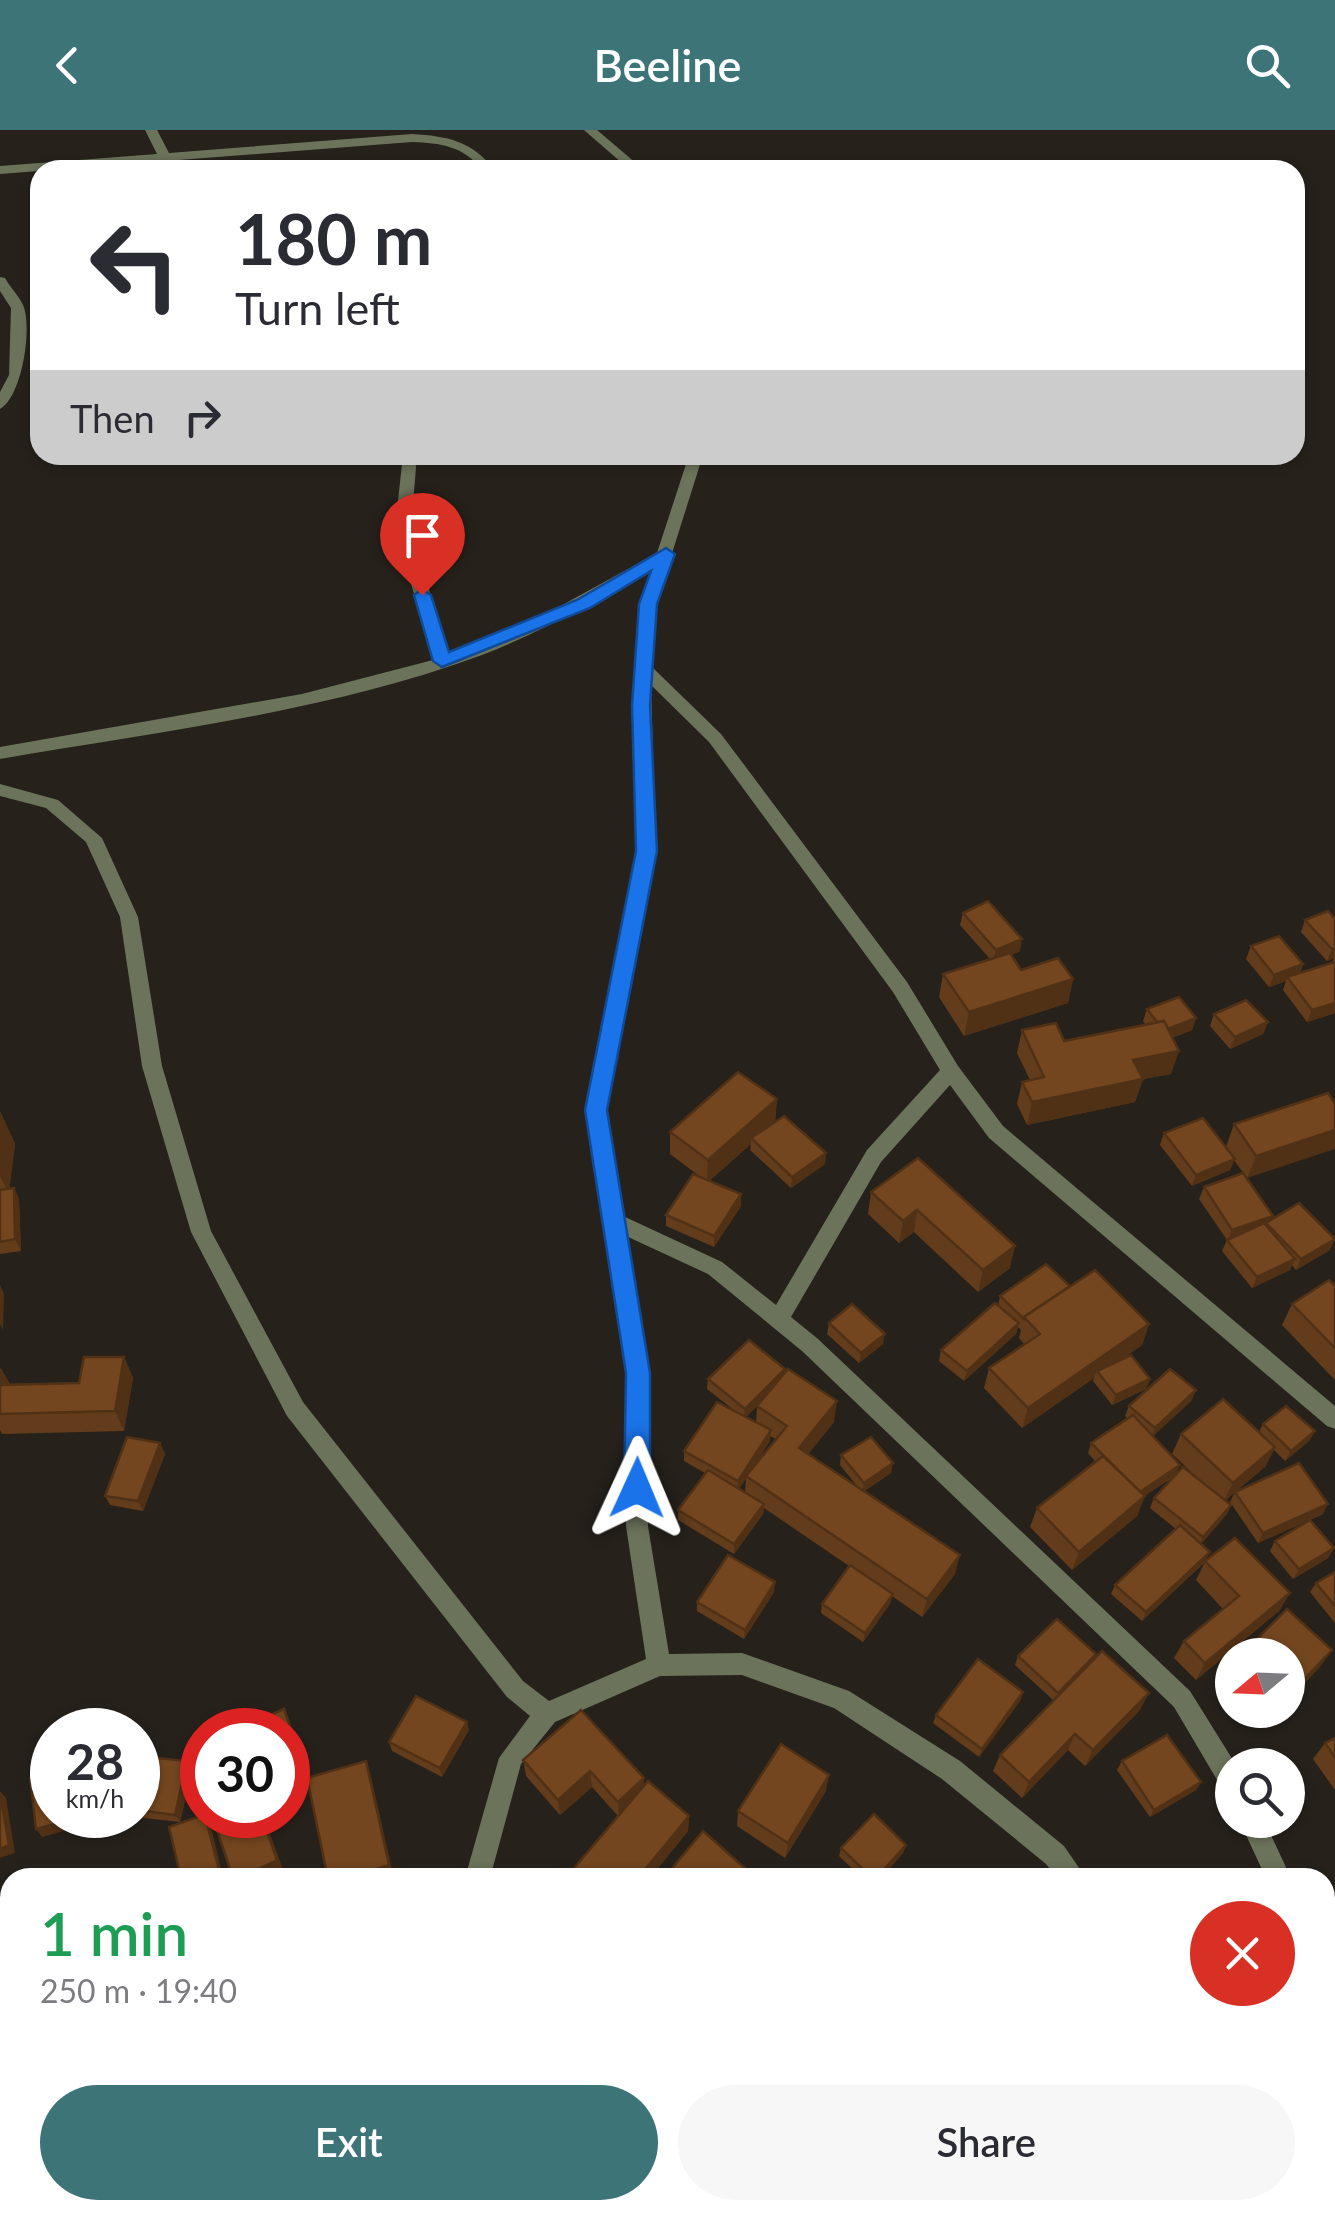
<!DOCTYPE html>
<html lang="en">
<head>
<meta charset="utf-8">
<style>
	body { margin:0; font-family:Lato,sans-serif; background:#f7f7f7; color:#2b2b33; height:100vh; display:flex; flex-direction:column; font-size:38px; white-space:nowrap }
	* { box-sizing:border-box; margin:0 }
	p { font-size:32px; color:#7c7c81 }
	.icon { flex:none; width:55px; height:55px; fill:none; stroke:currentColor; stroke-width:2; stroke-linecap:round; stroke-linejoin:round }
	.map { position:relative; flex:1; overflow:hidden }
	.drawer { position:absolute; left:0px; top:1738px; width:1335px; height:352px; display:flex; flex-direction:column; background:#fff; border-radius:30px 30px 0 0; box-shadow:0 2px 8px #0004 }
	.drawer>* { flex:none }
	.banner { position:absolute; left:30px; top:30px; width:1275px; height:305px; border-radius:30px; box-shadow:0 2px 8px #0004; background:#fff; color:#2b2b33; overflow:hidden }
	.needle { width:65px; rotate:251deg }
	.tools { position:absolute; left:1215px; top:1508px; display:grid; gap:20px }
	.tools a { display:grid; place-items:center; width:90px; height:90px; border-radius:50%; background:#fff; box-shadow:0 2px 8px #0004; font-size:50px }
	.speed { position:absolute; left:30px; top:1578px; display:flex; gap:20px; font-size:50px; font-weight:700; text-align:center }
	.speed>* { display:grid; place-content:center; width:130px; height:130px; border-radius:50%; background:#fff; box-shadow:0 2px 8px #0004; line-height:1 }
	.speed small { font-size:25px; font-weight:400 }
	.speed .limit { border:15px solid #d22; background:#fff; color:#111 }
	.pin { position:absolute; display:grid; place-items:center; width:85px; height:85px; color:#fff; margin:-102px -42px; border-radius:50% 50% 50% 0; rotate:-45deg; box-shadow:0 0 10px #0007 }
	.pin .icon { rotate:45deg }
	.me { position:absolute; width:110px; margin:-55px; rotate:1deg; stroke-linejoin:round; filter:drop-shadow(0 0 8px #0008) }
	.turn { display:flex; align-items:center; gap:35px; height:210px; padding:0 40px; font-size:45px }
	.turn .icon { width:130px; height:130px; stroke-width:2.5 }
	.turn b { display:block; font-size:70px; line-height:85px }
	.then { display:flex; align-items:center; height:95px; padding:0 40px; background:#0003; gap:20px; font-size:38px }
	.round { display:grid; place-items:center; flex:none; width:105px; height:105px; border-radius:52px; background:#f7f7f7 }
	.headline { display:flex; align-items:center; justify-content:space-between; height:170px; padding:0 40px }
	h1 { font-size:60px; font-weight:600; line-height:75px; color:#1e9e55 }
	.action { display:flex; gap:20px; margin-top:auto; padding:20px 40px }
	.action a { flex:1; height:115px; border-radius:60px; background:#3d7478; color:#fff; font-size:40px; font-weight:600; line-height:115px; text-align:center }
	.action a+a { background:#f7f7f7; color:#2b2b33 }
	header { display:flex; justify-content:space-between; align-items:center; height:130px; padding:0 40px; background:#3d7478; color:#fff; font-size:45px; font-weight:600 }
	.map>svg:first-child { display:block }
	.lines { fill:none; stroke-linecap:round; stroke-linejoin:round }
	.street { fill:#6c735b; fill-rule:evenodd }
	.wall { fill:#633c1b; fill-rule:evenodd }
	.shaded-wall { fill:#503116 }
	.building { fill:#73461f; stroke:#503116; stroke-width:2.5 }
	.route { fill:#1a73e8; stroke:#114b97; stroke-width:2.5 }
</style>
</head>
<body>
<header><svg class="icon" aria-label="back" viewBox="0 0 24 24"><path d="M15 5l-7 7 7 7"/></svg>Beeline<svg class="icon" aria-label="search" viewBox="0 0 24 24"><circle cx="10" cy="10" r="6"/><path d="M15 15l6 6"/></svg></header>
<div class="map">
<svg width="1335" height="2089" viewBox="0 0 1335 2089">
	<rect width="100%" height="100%" fill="#26211b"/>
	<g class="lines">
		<!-- street -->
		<g class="street">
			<path d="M145,0H157L169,23L412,4C447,6 473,11 494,40H482C464,16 440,13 412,12L0,44V36L157,24Z"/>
			<path d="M584,0H597L644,40H630Z"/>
			<path d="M0,147L5,148C10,157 19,166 23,175C33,197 22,267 0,279V262L9,245L11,178L0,161Z"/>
			<path d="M403,325H417L411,398L448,525L544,485L657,423L689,325H703L656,474L652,537L721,604L907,852L958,936L1003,996L1335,1276V1299L1327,1296L989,1008L950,955L881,1032L791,1187L818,1209L1190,1561L1236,1635H1232V1663L1223,1660L1174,1577L802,1221L708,1144L626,1106L649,1243L648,1396L669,1524L742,1523L849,1561L960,1631L1064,1716L1086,1748H1057L1046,1734L942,1649L834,1578L742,1545L660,1546L555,1592L521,1634L490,1748H465L499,1628L530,1586L507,1567L287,1286L191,1102L142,936L120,787L86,712L46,678L0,666V654L58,670L102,708L138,787L162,936L211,1101L303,1272L523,1551L549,1571L646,1529L626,1396L627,1243L586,980L638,721L633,575L640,474L651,439C597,471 541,502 482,525C328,582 161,601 0,629V617L302,564L433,530L395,398ZM651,555L709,612L893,862L940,940L867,1020L776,1175L722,1132L623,1086L606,980L656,721Z"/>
			<path d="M1239,1690H1264L1291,1748H1266Z"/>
			<path d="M1325,1825L1335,1830V1870L1325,1865Z"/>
			<path d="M10,1900V1926L0,1927V1901Z"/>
			<path d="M1325,2058L1335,2063V2089H1320L1315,2080H1325Z"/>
			<path d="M396,2080H454L458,2089H392Z"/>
		</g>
	</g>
	<!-- wall -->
	<g class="wall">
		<path d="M963,783L1020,821L1011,825L1021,840L1073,849L1068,873L964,906L939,867L943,844L990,829L960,795Z"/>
		<path d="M1335,789V883L1307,892L1283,860L1286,851L1269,857L1246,829L1251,816L1303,834L1300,844L1332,833L1334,828L1327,831L1301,802L1305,790Z"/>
		<path d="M1147,879L1196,888L1192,900L1172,908L1171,944L1143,949L1135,972L1027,995L1017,974L1022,952L1030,950L1017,923L1022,900L1064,911L1146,895L1143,891Z"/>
		<path d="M1214,884L1268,892L1263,904L1230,919L1210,896Z"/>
		<path d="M1328,963L1247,1048L1234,1030L1230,1040L1192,1056L1160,1015L1164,1003L1226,1017L1234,994Z"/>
		<path d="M777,969L775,992L826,1023L825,1034L791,1058L750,1020L751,1014L709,1051L741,1076L714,1117L666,1096V1085L702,1048L670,1024V1002Z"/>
		<path d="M0,981L15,1014L9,1058H14L19,1069L21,1121L0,1124Z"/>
		<path d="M918,1028L1010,1138L978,1162L914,1102L899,1113L868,1084L871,1062Z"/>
		<path d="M1204,1057L1271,1090L1330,1120L1296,1140L1292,1135L1290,1140L1252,1158L1222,1121L1227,1110L1199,1069Z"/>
		<path d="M1070,1156L1149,1194L1142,1215L1122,1229L1150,1249L1146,1259L1112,1275L1093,1251L1094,1248L1022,1298L984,1258L989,1238L1024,1214L1019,1208L1021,1200L1018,1197L1016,1204L964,1251L939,1231L941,1220L998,1176L1000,1166Z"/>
		<path d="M1335,1156V1250L1282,1195L1292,1174Z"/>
		<path d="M829,1193L883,1214L859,1233L827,1204Z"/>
		<path d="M124,1227L133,1248L124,1301L2,1304L0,1300V1238L10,1254L79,1253Z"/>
		<path d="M785,1243L834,1292L808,1324L857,1356L840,1335L841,1325L891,1343L864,1361L955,1444L922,1487L892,1466L890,1474L863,1512L821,1483L822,1474L849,1436L764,1378L763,1384L734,1424L678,1390V1380L705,1343L684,1331V1321L735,1281L707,1259L708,1249ZM757,1276L756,1293L746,1287ZM770,1306L776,1309L753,1337L770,1311ZM746,1348L745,1362L739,1359Z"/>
		<path d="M1196,1260L1191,1271L1153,1306L1180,1335L1175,1345L1202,1352L1172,1324L1181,1304L1259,1302L1263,1294L1315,1301L1309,1311L1285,1331L1274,1320L1265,1337L1235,1362L1323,1384L1258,1413L1230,1372L1235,1362L1225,1371L1231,1375L1226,1385L1201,1414L1205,1431L1290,1463L1279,1481L1196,1550L1174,1528L1184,1511L1223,1479L1196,1450L1205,1432L1142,1491L1111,1464L1115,1455L1176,1399L1150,1378L1154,1368L1175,1346L1144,1366L1137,1386L1072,1440L1030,1397L1037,1378L1095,1331L1088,1323L1091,1313L1128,1289L1125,1286L1129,1276Z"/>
		<path d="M160,1313L165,1324L143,1381L110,1375L105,1366Z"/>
		<path d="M1275,1411L1334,1418L1328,1428L1293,1449L1270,1421Z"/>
		<path d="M1335,1442V1493L1310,1462L1316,1453Z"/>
		<path d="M774,1462L744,1509L697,1481V1472Z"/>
		<path d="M1018,1526L1140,1580L1085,1636L1068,1620L1022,1668L993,1641L1000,1625L1053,1570L1015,1535Z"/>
		<path d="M1232,1534V1569L1218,1556Z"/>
		<path d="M1023,1562L1020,1571L979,1627L933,1593L936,1585Z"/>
		<path d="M1244,1580H1279L1263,1597Z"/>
		<path d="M469,1600L442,1647L392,1621L389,1612Z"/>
		<path d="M1335,1608V1660L1313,1629L1325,1613Z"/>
		<path d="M138,1626L187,1631L192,1640L180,1692L118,1685H138Z"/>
		<path d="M523,1630L644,1648V1656L689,1686L688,1701L650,1748H571L570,1743L618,1686L592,1657L560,1685L526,1646Z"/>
		<path d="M1122,1631L1201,1652L1196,1660L1150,1687L1117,1640Z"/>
		<path d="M826,1661L785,1728L737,1696L738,1681Z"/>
		<path d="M906,1715L903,1723L881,1748H862L839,1726L841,1718Z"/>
		<path d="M1335,1988V2011L1325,1997Z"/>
		<path d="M887,2080H960L964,2089H895Z"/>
		<path d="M973,2080H1082L1087,2089H978Z"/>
		<path d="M1107,2080H1135L1117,2089H1112Z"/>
	</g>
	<!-- shaded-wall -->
	<g class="shaded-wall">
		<path d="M1022,809L1020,821L993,832L996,820Z"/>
		<path d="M1335,818L1334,828L1327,831L1332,819Z"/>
		<path d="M1303,834L1299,846L1287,847L1286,851L1269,857L1274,845Z"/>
		<path d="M1073,849L1068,873L964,906L969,882Z"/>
		<path d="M1335,873V883L1307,892L1312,880Z"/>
		<path d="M1196,888L1192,900L1160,913L1164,901Z"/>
		<path d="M1268,892L1263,904L1230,919L1235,907Z"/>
		<path d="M1179,921L1171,944L1143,949L1135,972L1027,995L1032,972L1133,930Z"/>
		<path d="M777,969L775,992L751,1008V1014L707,1052L708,1030Z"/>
		<path d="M0,981L15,1014L9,1064L0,1046Z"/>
		<path d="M1335,1000V1019L1247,1048L1256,1026Z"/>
		<path d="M826,1023L825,1034L791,1058L792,1047Z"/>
		<path d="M1235,1029L1230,1040L1192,1056L1196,1045Z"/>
		<path d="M14,1058L19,1069L21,1121L15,1109Z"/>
		<path d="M741,1064V1076L714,1117V1106Z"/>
		<path d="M917,1080L914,1102L899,1113L903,1091Z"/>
		<path d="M1273,1086L1269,1095L1266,1093L1264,1099L1228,1111L1232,1100Z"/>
		<path d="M1335,1109L1330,1120L1296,1140L1301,1129Z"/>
		<path d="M1015,1116L1010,1138L978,1162L983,1140Z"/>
		<path d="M1295,1129L1290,1140L1252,1158L1257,1147Z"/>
		<path d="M0,1155L4,1164L3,1200L0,1194Z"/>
		<path d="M1019,1193L1016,1204L964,1251L967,1241Z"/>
		<path d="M1149,1194L1142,1215L1100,1244L1097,1241L1094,1248L1022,1298L1028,1278Z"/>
		<path d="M885,1204L883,1214L859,1233L861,1223Z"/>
		<path d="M124,1227L133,1248L124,1301L115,1281Z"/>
		<path d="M1,1238L12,1259L0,1284V1241Z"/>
		<path d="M785,1239L784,1249L744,1289L745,1279Z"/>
		<path d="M1150,1249L1146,1259L1112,1275L1116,1265Z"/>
		<path d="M1196,1260L1191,1271L1151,1308L1155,1298Z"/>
		<path d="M837,1271L834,1292L797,1338L799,1318Z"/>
		<path d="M771,1300L770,1311L738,1361V1351Z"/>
		<path d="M1315,1301L1309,1311L1285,1331L1291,1321Z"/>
		<path d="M160,1313L165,1324L143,1381L138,1371Z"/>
		<path d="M1275,1317L1265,1337L1223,1372L1233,1353Z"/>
		<path d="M893,1333L891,1343L862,1363L864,1353Z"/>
		<path d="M1180,1335L1175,1345L1133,1373L1137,1363Z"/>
		<path d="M1145,1366L1137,1386L1072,1440L1079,1422Z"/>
		<path d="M764,1374L763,1384L734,1424V1414Z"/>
		<path d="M1328,1374L1323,1384L1258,1413L1263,1403Z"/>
		<path d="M1231,1375L1226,1385L1198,1417L1203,1407Z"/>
		<path d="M1334,1418L1328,1428L1293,1449L1299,1439Z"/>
		<path d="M1210,1422L1205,1431L1142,1491L1146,1482Z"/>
		<path d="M960,1425L955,1444L922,1487L927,1469Z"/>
		<path d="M775,1452L774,1462L744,1509L745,1500Z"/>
		<path d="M1290,1463L1279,1481L1196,1550L1205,1533Z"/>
		<path d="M893,1464L890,1474L863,1512L865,1503Z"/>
		<path d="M1332,1520L1320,1537L1288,1571V1566Z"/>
		<path d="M1023,1562L1020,1571L979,1627L982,1619Z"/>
		<path d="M1149,1563L1140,1580L1085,1636L1093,1620Z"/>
		<path d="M284,1579L304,1631L288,1638V1619Z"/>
		<path d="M1274,1580H1279L1263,1597Z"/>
		<path d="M467,1592L469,1600L442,1647L440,1638Z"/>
		<path d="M1075,1604L1068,1620L1022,1668L1029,1652Z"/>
		<path d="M187,1631L192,1640L180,1692L175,1685Z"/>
		<path d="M366,1631L371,1647L394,1748H348Z"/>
		<path d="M590,1641L592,1657L560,1685L558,1670Z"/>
		<path d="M829,1645L826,1661L785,1728L788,1713Z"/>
		<path d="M644,1648V1664L619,1687L618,1672Z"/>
		<path d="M1201,1652L1196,1660L1150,1687L1154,1680Z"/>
		<path d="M0,1661L6,1668L15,1723L0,1728Z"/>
		<path d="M88,1685H100V1691L42,1707L36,1699Z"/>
		<path d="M205,1685L210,1692L223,1748H221Z"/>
		<path d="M261,1685H263L285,1745L278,1748H240Z"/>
		<path d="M689,1686L688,1701L650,1748H638Z"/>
		<path d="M906,1715L903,1723L881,1748H876Z"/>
		<path d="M116,2080H129L128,2089H114Z"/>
		<rect x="309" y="2080" width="7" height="9"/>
		<path d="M1127,2080H1135L1115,2089L1122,2083Z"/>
		<path d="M10,2082L22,2089H10Z"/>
	</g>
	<!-- building -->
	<g class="building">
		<path d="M988,771L1022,809L996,820L963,783Z"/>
		<path d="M1328,781L1335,789V818L1332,819L1305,790Z"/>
		<path d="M1279,806L1303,834L1274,845L1251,816Z"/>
		<path d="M1010,823L1021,840L1058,828L1073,849L969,882L943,844Z"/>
		<path d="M1335,832V873L1312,880L1287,847Z"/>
		<path d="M1179,867L1196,888L1168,899L1164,891L1157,892L1147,879Z"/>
		<path d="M1246,870L1268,892L1235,907L1214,884Z"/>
		<path d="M1164,891L1179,921L1133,930L1143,949L1032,972L1022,952L1044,947L1022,900L1056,893L1064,911Z"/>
		<path d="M738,942L777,969L708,1030L670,1002Z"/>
		<path d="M1328,963L1335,974V1000L1256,1026L1234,994Z"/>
		<path d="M784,986L826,1023L792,1047L751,1008Z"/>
		<path d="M1203,988L1235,1029L1196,1045L1164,1003Z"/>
		<path d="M918,1028L1015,1116L983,1140L917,1080L903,1091L871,1062Z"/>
		<path d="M1243,1043L1273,1086L1232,1100L1204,1057Z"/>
		<path d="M693,1044L741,1064L714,1106L666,1085Z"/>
		<path d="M14,1058L15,1109L0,1112V1060Z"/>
		<path d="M1299,1073L1335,1109L1301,1129L1266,1093Z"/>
		<path d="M1264,1093L1295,1129L1257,1147L1227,1110Z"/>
		<path d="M1046,1134L1070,1156L1024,1187V1189L1000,1166Z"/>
		<path d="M1095,1140L1149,1194L1028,1278L989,1238L1040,1204L1024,1187Z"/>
		<path d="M1329,1150L1335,1156V1218L1292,1174Z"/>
		<path d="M995,1173L1019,1193L967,1241L941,1220Z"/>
		<path d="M852,1174L885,1204L861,1223L829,1193Z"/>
		<path d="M749,1210L785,1239L745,1279L708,1249Z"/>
		<path d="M1131,1225L1150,1249L1116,1265L1097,1241Z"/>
		<path d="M84,1227H124L115,1281L0,1284V1255L79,1253Z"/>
		<path d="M788,1239L837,1271L799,1318L960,1425L927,1469L746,1346L787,1296L757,1276Z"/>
		<path d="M1170,1239L1196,1260L1155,1298L1129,1276Z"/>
		<path d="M1223,1269L1275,1317L1233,1353L1181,1304Z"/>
		<path d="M717,1272L771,1300L738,1351L684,1321Z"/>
		<path d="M1286,1276L1315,1301L1291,1321L1263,1294Z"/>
		<path d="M1133,1285L1180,1335L1140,1362L1091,1313Z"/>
		<path d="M127,1307L160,1313L138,1371L105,1366Z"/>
		<path d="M871,1307L893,1333L864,1353L841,1325Z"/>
		<path d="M1103,1326L1145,1366L1079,1422L1037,1378Z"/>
		<path d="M1299,1333L1328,1374L1263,1403L1235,1362Z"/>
		<path d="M1183,1337L1231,1375L1203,1407L1154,1368Z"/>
		<path d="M708,1340L764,1374L734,1414L678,1380Z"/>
		<path d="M1310,1390L1334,1418L1299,1439L1275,1411Z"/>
		<path d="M1180,1395L1210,1422L1146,1482L1115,1455Z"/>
		<path d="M1235,1408L1290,1463L1205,1533L1184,1511L1239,1466L1205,1431Z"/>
		<path d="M728,1425L775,1452L745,1500L697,1472Z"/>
		<path d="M850,1435L893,1464L865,1503L822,1474Z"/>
		<path d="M1335,1442V1476L1316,1453Z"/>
		<path d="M1287,1479L1332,1520L1288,1566V1525H1241Z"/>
		<path d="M1057,1489L1096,1524L1058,1563L1018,1526Z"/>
		<path d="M1102,1521L1149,1563L1093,1620L1075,1604L1029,1652L1000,1625Z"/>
		<path d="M978,1529L1023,1562L982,1619L936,1585Z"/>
		<path d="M416,1566L467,1592L440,1638L389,1612Z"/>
		<path d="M284,1579L297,1615L288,1619V1600H236Z"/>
		<path d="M581,1580L644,1648L618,1672L590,1641L558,1670L523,1630Z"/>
		<path d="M1167,1605L1201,1652L1154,1680L1122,1631Z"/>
		<path d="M1335,1608V1627L1325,1613Z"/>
		<path d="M781,1614L829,1645L788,1713L738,1681Z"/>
		<path d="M202,1615V1657L190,1620Z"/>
		<path d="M138,1626L187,1631L175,1685L138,1680Z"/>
		<path d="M366,1631L389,1735L348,1748H328L307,1648Z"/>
		<path d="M52,1642V1685H88L36,1699L30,1648Z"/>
		<path d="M648,1651L689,1686L638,1748H575L570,1743Z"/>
		<path d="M0,1664L9,1715L0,1719Z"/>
		<path d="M874,1684L906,1715L876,1748H872L841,1718Z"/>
		<path d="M203,1685H205L221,1748H181L169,1697Z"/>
		<path d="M212,1685H261L277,1730L240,1748H233Z"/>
		<path d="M703,1701L756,1748H664Z"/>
		<path d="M1325,1841L1332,1855L1325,1858Z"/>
		<path d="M1325,1935L1335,1954V1974L1325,1979Z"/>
		<path d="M35,2080H116L114,2089H33Z"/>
		<path d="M252,2080H309V2089H251Z"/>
		<path d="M894,2080H960L966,2087L963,2089H901Z"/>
		<path d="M984,2080H1082L1087,2089H989Z"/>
		<path d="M10,2082V2089H0V2084Z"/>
	</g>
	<!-- route -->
	<path class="route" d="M666,418L675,424L657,474L650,575L657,721L607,980L650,1243V1358L646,1366L637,1369L628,1366L624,1358L626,1243L585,980L636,721L632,575L639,474L651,441L590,478L442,537L433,531L414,465L422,459L431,465L449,522L577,470Z"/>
</svg>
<div class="tools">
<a><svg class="needle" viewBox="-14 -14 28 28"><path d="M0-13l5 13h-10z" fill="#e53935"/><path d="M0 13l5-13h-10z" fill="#7c7c81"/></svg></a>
<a><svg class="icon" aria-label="search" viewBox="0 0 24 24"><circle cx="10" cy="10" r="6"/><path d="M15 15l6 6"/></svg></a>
</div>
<div class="speed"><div>28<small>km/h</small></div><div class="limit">30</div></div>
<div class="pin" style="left:422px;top:465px;background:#d93025"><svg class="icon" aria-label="arrive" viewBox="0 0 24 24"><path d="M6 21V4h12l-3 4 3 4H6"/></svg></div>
<svg class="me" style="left:637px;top:1358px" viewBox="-20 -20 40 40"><path d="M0-17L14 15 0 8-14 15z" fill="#1a73e8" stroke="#fff" stroke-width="4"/></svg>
<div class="banner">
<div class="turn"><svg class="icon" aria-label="left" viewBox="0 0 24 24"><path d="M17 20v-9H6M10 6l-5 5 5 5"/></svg><div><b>180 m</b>Turn left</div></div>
<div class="then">Then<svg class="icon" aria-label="right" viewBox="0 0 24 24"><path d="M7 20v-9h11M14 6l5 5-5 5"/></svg></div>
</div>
<section class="drawer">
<div class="headline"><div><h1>1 min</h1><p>250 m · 19:40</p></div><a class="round" style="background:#d93025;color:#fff"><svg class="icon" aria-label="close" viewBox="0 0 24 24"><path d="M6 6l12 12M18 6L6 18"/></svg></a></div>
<div class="action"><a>Exit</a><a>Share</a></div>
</section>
</div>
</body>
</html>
